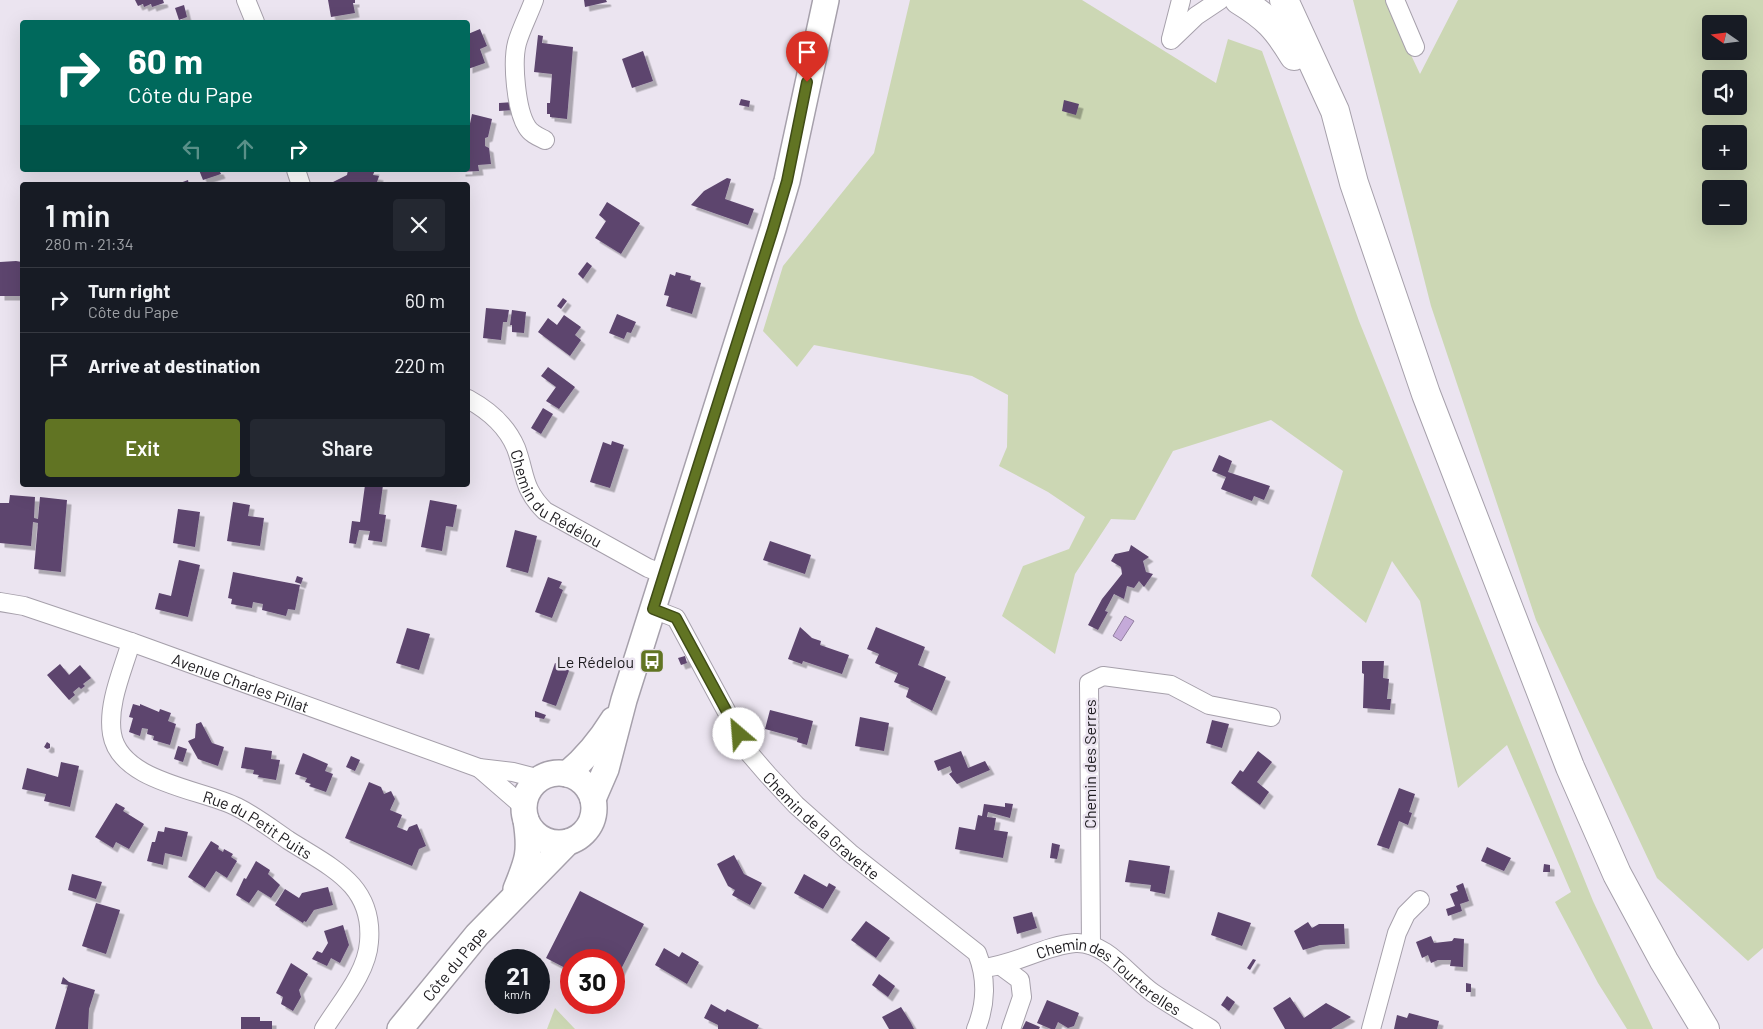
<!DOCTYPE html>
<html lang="en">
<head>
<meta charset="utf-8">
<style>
	body { margin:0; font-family:Barlow,sans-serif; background:#242831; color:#f1f3f6; height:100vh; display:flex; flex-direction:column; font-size:19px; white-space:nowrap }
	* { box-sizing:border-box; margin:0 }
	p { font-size:16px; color:#9ea1a6 }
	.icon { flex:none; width:28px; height:28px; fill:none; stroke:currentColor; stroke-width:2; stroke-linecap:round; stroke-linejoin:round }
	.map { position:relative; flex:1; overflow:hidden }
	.panel { position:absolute; left:20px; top:182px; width:450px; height:305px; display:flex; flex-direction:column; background:#171b24; border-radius:5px; box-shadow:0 5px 20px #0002 }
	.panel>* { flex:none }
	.banner { position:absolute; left:20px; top:20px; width:450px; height:152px; border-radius:5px; box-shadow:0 5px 20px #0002; background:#00695c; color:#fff; overflow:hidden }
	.needle { width:32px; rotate:284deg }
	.controls { position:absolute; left:1702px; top:15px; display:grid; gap:10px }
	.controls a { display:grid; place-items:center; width:45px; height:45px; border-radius:5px; background:#171b24; box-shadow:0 5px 20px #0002; font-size:25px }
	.speed { position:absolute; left:485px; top:949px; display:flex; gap:10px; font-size:25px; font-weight:700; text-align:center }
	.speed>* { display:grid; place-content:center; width:65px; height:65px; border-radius:50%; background:#171b24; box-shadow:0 5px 20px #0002; line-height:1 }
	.speed small { font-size:12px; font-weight:400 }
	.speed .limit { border:8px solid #d22; background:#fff; color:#111 }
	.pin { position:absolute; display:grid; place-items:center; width:42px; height:42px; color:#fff; margin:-51px -21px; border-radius:50% 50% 50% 0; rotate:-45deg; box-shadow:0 0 5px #0007 }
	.pin .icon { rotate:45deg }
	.me { position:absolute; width:55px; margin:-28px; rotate:333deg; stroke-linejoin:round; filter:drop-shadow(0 0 4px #0008) }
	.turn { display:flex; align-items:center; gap:18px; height:105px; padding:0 25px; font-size:22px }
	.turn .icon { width:65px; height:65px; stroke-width:2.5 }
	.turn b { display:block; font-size:35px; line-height:42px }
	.lanes { display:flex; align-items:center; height:48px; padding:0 25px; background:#0003; justify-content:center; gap:25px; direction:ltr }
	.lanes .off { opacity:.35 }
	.round { display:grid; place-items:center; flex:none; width:52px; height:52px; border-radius:5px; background:#242831 }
	.head { display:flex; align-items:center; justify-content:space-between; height:85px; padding:0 25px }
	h1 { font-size:30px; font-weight:600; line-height:38px }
	.button { display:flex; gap:10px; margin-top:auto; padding:10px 25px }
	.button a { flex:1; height:58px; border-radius:5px; background:#617423; color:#fff; font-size:20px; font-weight:600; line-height:58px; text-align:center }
	.button a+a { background:#242831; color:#f1f3f6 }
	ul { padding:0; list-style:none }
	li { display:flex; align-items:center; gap:15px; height:65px; padding:0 25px; border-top:1px solid #363941 }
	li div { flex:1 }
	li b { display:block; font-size:19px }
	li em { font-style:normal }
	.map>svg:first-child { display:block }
	.green { fill:#ccd7b4; fill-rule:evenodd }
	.water { fill:#c5aad9; stroke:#937fa1 }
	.building { fill:#5d456e; filter:url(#shadow) }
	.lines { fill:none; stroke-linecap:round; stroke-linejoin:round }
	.street-casing { stroke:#a6a0ab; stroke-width:20 }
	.secondary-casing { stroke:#a6a0ab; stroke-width:28 }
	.primary-casing { stroke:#a6a0ab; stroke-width:30 }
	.street { stroke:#fff; stroke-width:18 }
	.secondary { stroke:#fff; stroke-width:25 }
	.primary { stroke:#fff; stroke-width:28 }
	.route-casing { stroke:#3f4b17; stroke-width:12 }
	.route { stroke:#617423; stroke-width:9 }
	.labels { text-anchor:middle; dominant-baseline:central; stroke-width:5; stroke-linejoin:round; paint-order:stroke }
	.street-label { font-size:16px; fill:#1d1b1f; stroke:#ebe4f0 }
	.poi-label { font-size:16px; fill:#1d1b1f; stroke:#ebe4f0; text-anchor:end }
</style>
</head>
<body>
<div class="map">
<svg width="1763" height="1029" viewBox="0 0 1763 1029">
	<defs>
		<filter id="shadow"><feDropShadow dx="4.5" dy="4.5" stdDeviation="0" flood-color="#0004"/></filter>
	</defs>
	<rect width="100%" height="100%" fill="#ebe4f0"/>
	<!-- green -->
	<g class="green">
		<path d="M910,0H1082L1216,83L1228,39L1262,51L1359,321L1593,901L1653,1029H1627L1598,983L1555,902L1571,892L1507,745L1458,788L1420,601L1392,561L1366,623L1311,576L1343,471L1271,420L1173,451L1135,520L1111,519L1075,574L1055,654L1002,616L1023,566L1069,549L1085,517L1048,492L999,466L1007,447L1008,395L972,376L814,345L797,367L763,331L783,266L874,153Z"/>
		<path d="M1353,0H1385L1420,74L1458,0H1763V948L1748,961L1657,878L1536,620L1431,306ZM1711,24H1739V51H1711ZM1711,79H1739V106H1711ZM1711,134H1739V161H1711ZM1711,189H1739V216H1711Z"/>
		<path d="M555,1008L575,1029H547Z"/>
	</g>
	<!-- water -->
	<path class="water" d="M1125,616L1134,621L1121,641L1113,636Z"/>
	<!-- building -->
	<g class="building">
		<path d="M135,0H163L164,3L152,7L151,4L144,7L143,4L138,6Z"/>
		<path d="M328,0H355V3H353L355,13L331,17Z"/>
		<path d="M584,0H606L607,2L585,7Z"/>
		<path d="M184,5L187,17L179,20L175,8Z"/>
		<path d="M480,29L487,46L480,49L485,63L468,69V34Z"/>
		<path d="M538,35L543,36L542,43L573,47L567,119L550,117V114H547V103H550L552,74L534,72Z"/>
		<path d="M643,51L653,81L632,88L622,59Z"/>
		<path d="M741,99L750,101L749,107L739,105Z"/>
		<path d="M1064,100L1079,104L1076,115L1062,111Z"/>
		<path d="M512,102L515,110L499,111V103Z"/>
		<path d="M472,114L492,119L488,137L485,138V146L489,148L491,164L478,165L479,171L461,172V170H468V133Z"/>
		<path d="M199,170H219L221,174L203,180Z"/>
		<path d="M348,170H375L373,175L379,176L376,185H335L333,182L347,175Z"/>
		<path d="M727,178L731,179L725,199L754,209L748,225L691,205L704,191Z"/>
		<path d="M188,180L189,185H175Z"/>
		<path d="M607,202L640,223L621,254L595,238L606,221L599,215Z"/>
		<path d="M16,261L22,262V296H0V262Z"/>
		<path d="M587,262L592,266L583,279L578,274Z"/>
		<path d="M676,272L691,276L690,280L701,283L692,314L666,306L669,296L664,295L670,274L675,276Z"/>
		<path d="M563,298L567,301L561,309L557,306Z"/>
		<path d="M486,308L509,310L507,322H503L501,340L483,338Z"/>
		<path d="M512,310L526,312L524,333L512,332V325H510Z"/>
		<path d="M617,314L636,322L631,333L627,332L624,339L609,333Z"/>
		<path d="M564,315L581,327L575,335L581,340L570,356L538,332L548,318L557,325Z"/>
		<path d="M548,367L575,387L559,409L546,401L556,387L541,376Z"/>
		<path d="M543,408L553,414L541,434L531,428Z"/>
		<path d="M612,441L624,445L610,488L590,482L603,442L611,445Z"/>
		<path d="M1219,455L1232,461L1228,472L1270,486L1264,500L1254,496L1252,501L1221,489L1226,477L1212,471Z"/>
		<path d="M365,485H383L379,514L386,515L382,542L368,540L370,531L359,530L356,544L349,543L352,521L360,522Z"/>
		<path d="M10,495L35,497L34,518L38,519L40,497L67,500L61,572L34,569L38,523L33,522L31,546L0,543V503H9Z"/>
		<path d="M430,500L457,505L453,527L446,526L442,551L421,547Z"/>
		<path d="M233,502L250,505L248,516L264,518L260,546L227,541Z"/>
		<path d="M178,509L200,512L195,547L173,543Z"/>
		<path d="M515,530L537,536L528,573L506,567Z"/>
		<path d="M770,541L811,555L805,574L763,560Z"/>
		<path d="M1131,545L1149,557L1143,561L1146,572L1153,574L1144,587L1139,581L1134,588L1127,586L1124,599L1114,594L1105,611L1108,612L1098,630L1088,625L1102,599L1122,574L1121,567L1111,561L1115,554L1129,551Z"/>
		<path d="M179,560L200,565L188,617L155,609L159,593L171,596Z"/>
		<path d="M233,572L300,585L295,610L288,609L286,616L262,610L263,604L253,602L252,608L231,604L232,599L228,598Z"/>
		<path d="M297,576L303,578L301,584L295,582Z"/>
		<path d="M548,577L562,582L559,588L563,590L552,618L535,612Z"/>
		<path d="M800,627L812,638L821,641L820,645L849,655L842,674L803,661L802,664L788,659Z"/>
		<path d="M876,627L925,647L918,665L946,677L932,711L906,697L909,688L894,682L898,673L875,663L879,654L867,649Z"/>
		<path d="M407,628L430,634L419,670L396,663Z"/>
		<path d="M685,656L687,663L681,665L678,658Z"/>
		<path d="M1362,661H1384L1383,678L1389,679L1387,699H1391L1390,710L1363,708L1364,674L1362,673Z"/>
		<path d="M555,663L570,668L556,706L542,701Z"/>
		<path d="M60,664L69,675L80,665L91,678L83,684L85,686L81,689L79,687L73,692L75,695L69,700L47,675Z"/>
		<path d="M133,704L140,706V704L159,712L160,709L171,713L168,721L176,724L170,745L153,740L154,736L147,734L148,729L142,728L140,736L129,732L133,718L129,717Z"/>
		<path d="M770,710L813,721L807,745L797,742L798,738L765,729Z"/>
		<path d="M535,711L546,715L544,719L535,717Z"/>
		<path d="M860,717L889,723L884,751L855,746Z"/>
		<path d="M1212,720L1229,724L1222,748L1206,743Z"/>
		<path d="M201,722L212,743L224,747L218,766L198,759L188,741L195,738L196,724Z"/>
		<path d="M47,742L50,744V748L47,749L44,747Z"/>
		<path d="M178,746L187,749L183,762L174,759Z"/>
		<path d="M245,747L272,751L271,759L280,760L276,780L258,777L259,775L253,774L254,770L241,768Z"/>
		<path d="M961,751L968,768L985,761L990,770L957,784L949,774L952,772L950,766L938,771L934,761Z"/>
		<path d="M1258,751L1272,762L1257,782L1269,792L1260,805L1231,783L1240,770L1243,772Z"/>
		<path d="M303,753L328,764L325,771L333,774L326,792L309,786L311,784L305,782L307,778L295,774Z"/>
		<path d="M351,756L360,760L355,771L346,767Z"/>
		<path d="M61,762L79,766L70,807L44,801L46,794L22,789L27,768L58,777Z"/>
		<path d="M369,782L381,787L384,794L391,791L395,799L390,810L402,815L397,827L407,831L409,827L417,824L426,846L419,849L412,866L345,838Z"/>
		<path d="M1399,788L1415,794L1409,812L1412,813L1408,825L1399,821L1389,849L1377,845Z"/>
		<path d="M116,803L125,808L123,811L144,824L129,849L116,842L113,848L95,837Z"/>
		<path d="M1005,803L1013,804L1010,818L988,812L987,817L996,818L994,830L1008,832L1003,858L955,849L959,827L975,830L978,815L982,816L984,804L1005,807Z"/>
		<path d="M165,827L188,832L182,857L165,853L163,865L147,861L152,842H155L158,831L164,832Z"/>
		<path d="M211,841L219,846L218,849L223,852L224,849L233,854L231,857L237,861L227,878L216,871L205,888L188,877Z"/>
		<path d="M1052,843L1060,845L1057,859L1050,858Z"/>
		<path d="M1487,847L1511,858L1504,871L1481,861Z"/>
		<path d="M734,855L744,874L762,883L750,905L732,895L735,890L728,886L717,864Z"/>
		<path d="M1129,860L1170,866L1165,894L1150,891L1151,885L1125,882Z"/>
		<path d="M256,861L270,870L268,874L280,885L271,898L258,890L249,903L236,895L244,878L246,879Z"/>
		<path d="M1544,864L1550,865V872H1543Z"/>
		<path d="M72,874L102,882L96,899L68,890Z"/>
		<path d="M804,874L827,887L829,883L836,887L823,909L794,893Z"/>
		<path d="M1463,883L1469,901L1460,904L1462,911L1448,916L1446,909L1455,906L1450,894L1458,891L1456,886Z"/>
		<path d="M328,887L333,905L314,910L306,922L304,921L303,923L275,905L285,889L299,898L302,893Z"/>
		<path d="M580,891L644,924L614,983V960H571V971L546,958Z"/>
		<path d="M96,903L120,910L106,954L82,946Z"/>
		<path d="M1032,912L1037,928L1017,934L1013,917Z"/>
		<path d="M1218,912L1251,923L1242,946L1211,935Z"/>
		<path d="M866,921L890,938L876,958L851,940Z"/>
		<path d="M1308,922L1312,928L1319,924H1344L1345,944L1320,945L1303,950L1294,931Z"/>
		<path d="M343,925L349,945L340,963L331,958L327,966L312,959L317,951L322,953L328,943L324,931Z"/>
		<path d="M1431,936L1434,943L1452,941L1454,938L1464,939L1463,967L1450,966L1451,960H1438L1431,963L1428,955L1422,958L1416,942Z"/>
		<path d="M664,948L679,957L682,952L699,962L687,984L655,965Z"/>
		<path d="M1253,959L1256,960L1250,970L1247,968Z"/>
		<path d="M291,963L308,974L299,990L301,997L293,1011L281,1004L283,997L276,993Z"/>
		<path d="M879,974L895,986L888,997L872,985Z"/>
		<path d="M63,977L69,982L95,990L89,1009L88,1029H55L68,985L61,984Z"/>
		<path d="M1466,983L1471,984V992H1466Z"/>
		<path d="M1227,996L1235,1002L1229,1011L1221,1005Z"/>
		<path d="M1290,997L1304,1018L1326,1003L1351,1017L1331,1029H1285L1273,1008Z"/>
		<path d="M1047,1000L1079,1013L1074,1026L1068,1028L1058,1022L1055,1029H1051L1037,1023Z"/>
		<path d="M711,1004L725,1012L727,1009L759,1025L757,1029H718V1025L704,1018Z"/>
		<path d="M901,1007L911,1023L914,1029H889L882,1017Z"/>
		<path d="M1409,1013L1439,1021L1437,1029H1394L1397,1015L1407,1018Z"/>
		<path d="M241,1017H260V1021H272V1029H241Z"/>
		<path d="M1026,1021L1040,1027L1039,1029H1022Z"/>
	</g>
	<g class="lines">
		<defs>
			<g id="street">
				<path d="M246,0L255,22"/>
				<path d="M534,0C529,14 521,29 517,43C512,62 516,110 527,127C531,134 539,137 545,140"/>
				<path d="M1395,0L1415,47"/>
				<path d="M1171,39L1181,0"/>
				<path d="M1171,40L1196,16L1220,0"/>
				<path d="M296,170L301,185"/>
				<path id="s1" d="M468,399C488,410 507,426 516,448C526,475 522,488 545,511L648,568L664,574"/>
				<path id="s2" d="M0,602L24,606L131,642L479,768L513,772L540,779"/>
				<path id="s3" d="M653,609L676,618L749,753L768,775L796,805L850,853L977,953C987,978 986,1005 976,1029"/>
				<path id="s4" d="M131,642C123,670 107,704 112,734C120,782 201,789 237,807C255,816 272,829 288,840C330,867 374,884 369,942C367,973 340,1003 324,1029"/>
				<path d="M479,768L524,807"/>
				<path d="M1091,945L1089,683L1103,676L1171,685L1209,705L1271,717"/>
				<path d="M1001,966L1020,980L1022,997L1011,1029"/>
				<path id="s5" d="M983,968C1015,965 1043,946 1075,943C1106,941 1130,977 1153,993C1172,1006 1192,1017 1211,1029"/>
				<path d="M1371,1029L1397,933L1406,914L1420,900"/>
			</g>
			<g id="secondary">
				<circle cx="559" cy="808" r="35"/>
				<path d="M567,774C586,758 600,741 613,720"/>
				<path d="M593,799L606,769L624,700L773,229L787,181L826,0"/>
				<path d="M516,889C528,860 531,852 526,820"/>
				<path id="s6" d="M400,1029L477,935L568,842"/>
			</g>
			<g id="primary">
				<path d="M1239,0C1267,17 1277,28 1294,56"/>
				<path d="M1284,0L1335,111L1354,183L1426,394L1570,767L1617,874L1664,961L1705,1029"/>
			</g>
		</defs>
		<!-- street casing -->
		<use href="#street" class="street-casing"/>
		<!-- secondary casing -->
		<use href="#secondary" class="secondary-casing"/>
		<!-- primary casing -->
		<use href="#primary" class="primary-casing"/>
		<!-- street -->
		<use href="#street" class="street"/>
		<!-- secondary -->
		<use href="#secondary" class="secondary"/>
		<!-- primary -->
		<use href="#primary" class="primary"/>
	</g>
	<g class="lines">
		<defs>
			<path id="route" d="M739,734L676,618L653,609L773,229L787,181L807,82"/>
		</defs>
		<!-- route casing -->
		<use href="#route" class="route-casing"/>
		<!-- route -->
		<use href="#route" class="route"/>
	</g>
	<!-- icons -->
	<defs>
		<symbol id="bus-square" viewBox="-11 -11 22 22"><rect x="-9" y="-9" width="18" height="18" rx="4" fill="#617423" stroke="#ebe4f0"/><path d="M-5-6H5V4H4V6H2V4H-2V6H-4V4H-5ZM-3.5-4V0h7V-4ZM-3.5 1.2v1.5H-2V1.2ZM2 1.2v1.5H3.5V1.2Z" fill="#fff"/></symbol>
	</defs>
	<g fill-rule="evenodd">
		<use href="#bus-square" x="638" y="647" width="28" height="28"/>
	</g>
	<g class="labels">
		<!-- street labels -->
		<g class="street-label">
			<text stroke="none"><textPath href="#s1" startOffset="138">Chemin du Rédélou</textPath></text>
			<text stroke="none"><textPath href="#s2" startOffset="254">Avenue Charles Pillat</textPath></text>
			<text transform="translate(1089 764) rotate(-90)">Chemin des Serres</text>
			<text stroke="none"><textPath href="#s3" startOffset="281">Chemin de la Gravette</textPath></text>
			<text stroke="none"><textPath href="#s4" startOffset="272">Rue du Petit Puits</textPath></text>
			<text stroke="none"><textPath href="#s6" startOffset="85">Côte du Pape</textPath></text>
			<text stroke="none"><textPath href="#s5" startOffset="139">Chemin des Tourterelles</textPath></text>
		</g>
		<!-- poi labels -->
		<g class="poi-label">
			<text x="634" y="661">Le Rédelou</text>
		</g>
	</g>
</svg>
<div class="controls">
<a><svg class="needle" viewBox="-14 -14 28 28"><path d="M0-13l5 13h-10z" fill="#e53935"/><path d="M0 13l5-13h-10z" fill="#9ea1a6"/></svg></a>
<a><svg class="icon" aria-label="sound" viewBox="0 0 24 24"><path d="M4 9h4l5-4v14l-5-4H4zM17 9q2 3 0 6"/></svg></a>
<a>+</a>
<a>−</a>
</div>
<div class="speed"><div>21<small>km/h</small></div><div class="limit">30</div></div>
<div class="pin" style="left:807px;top:82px;background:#d93025"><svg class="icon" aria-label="arrive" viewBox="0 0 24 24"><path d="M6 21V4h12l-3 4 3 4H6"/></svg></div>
<svg class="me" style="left:739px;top:734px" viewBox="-20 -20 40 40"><circle r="19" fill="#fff"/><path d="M0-13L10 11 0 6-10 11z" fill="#617423"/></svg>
<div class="banner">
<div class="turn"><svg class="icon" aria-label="right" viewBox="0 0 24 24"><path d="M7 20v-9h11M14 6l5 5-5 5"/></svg><div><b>60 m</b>Côte du Pape</div></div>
<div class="lanes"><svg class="icon off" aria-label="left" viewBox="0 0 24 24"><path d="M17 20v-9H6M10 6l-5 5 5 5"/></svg><svg class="icon off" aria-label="ahead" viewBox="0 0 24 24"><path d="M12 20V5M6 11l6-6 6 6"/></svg><svg class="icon" aria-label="right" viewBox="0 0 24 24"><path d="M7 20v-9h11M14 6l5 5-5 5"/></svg></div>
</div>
<section class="panel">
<div class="head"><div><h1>1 min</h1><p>280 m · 21:34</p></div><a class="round"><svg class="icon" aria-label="close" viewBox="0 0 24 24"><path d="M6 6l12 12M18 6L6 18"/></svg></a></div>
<ul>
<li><svg class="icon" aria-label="right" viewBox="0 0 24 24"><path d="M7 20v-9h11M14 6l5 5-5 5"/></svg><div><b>Turn right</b><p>Côte du Pape</p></div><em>60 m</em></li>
<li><svg class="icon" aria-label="arrive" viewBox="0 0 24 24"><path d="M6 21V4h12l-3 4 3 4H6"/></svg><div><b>Arrive at destination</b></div><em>220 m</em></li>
</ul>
<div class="button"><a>Exit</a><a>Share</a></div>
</section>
</div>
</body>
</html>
